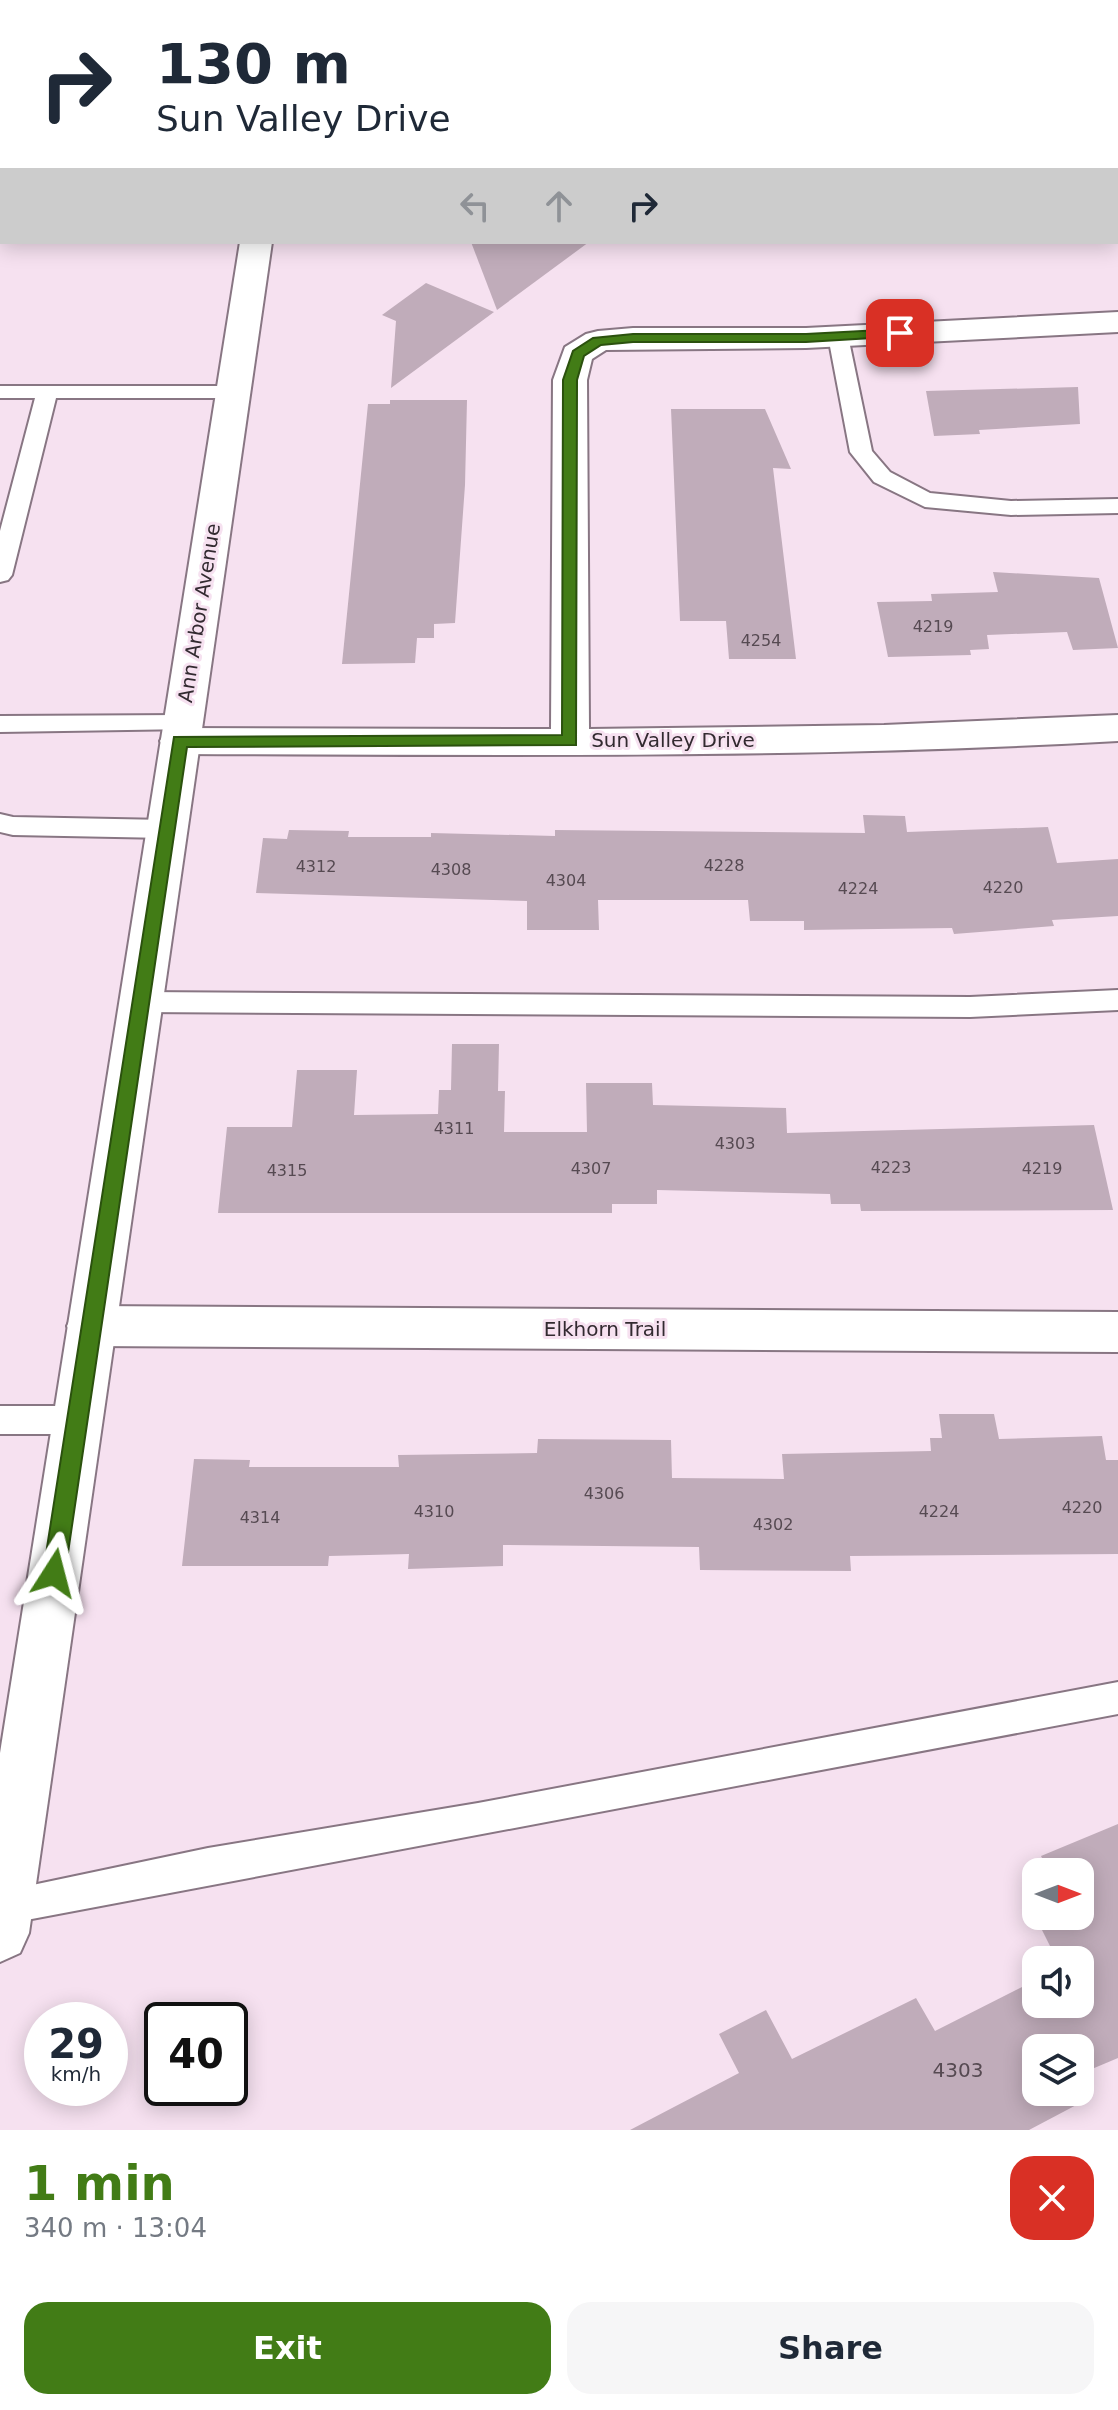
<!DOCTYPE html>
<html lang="en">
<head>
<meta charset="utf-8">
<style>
	body { margin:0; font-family:"DejaVu Sans",sans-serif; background:#f6f6f7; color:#1f2937; height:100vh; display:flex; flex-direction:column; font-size:30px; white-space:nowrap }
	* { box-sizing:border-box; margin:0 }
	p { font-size:26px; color:#747a83 }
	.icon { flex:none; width:44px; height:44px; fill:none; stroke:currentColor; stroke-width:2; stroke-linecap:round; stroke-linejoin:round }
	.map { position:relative; height:2130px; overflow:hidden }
	.sheet { display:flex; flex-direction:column; background:#fff; flex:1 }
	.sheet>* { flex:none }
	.guide { position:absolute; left:0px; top:0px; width:1118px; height:244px; box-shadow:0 4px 20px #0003; background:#fff; color:#1f2937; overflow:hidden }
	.needle { width:52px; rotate:90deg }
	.buttons { position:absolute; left:1022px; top:1858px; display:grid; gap:16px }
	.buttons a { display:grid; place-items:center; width:72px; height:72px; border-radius:16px; background:#fff; box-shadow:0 4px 20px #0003; font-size:40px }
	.speed { position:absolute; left:24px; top:2002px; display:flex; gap:16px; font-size:40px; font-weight:700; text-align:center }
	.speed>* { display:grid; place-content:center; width:104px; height:104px; border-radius:50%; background:#fff; box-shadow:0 4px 20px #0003; line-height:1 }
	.speed small { font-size:20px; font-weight:400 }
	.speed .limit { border:4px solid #111; border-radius:12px; background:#fff; color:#111 }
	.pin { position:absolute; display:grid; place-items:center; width:68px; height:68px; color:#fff; margin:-34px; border-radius:16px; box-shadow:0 4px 12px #0006 }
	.me { position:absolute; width:88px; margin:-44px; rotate:9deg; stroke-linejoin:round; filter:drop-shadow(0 0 6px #0008) }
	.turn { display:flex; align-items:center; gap:28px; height:168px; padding:0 24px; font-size:36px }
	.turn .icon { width:104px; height:104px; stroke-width:2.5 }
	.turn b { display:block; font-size:56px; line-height:68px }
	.lanes { display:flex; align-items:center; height:76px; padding:0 24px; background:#0003; justify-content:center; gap:40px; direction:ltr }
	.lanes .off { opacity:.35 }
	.round { display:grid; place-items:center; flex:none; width:84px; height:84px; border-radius:24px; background:#f6f6f7 }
	.summary { display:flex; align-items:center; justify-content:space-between; height:136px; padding:0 24px }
	h1 { font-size:48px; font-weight:700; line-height:60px; color:#427c16 }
	.primary-button { display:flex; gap:16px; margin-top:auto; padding:16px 24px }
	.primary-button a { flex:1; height:92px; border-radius:24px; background:#427c16; color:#fff; font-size:32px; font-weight:700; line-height:92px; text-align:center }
	.primary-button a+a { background:#f6f6f7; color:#1f2937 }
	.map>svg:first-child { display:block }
	.building { fill:#c0acba }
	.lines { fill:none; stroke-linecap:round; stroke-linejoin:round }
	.service-casing { stroke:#887683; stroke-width:4 }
	.minor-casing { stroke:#887683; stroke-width:4 }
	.tertiary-casing { stroke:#887683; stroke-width:4 }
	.primary-casing { stroke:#fff; stroke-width:4 }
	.motorway-casing { stroke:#fff; stroke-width:4 }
	.service { fill:#fff; fill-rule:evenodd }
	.minor { fill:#fff; fill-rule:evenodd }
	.tertiary { fill:#fff; fill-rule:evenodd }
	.primary { fill:#eca9de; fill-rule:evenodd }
	.motorway { fill:#e070c8; fill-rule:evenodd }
	.motorway-bridge-casing { stroke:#fff; stroke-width:34; stroke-linecap:butt }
	.motorway-bridge { stroke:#e070c8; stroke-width:31 }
	.route { fill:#427c16; stroke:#2b510e; stroke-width:2 }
	.labels { text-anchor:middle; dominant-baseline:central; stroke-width:6; stroke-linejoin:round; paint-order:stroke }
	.number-label { font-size:16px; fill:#564a52 }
	.street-label { font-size:20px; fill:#322a30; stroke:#f6e1f0 }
	.near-number-label { font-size:20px; fill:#564a52 }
</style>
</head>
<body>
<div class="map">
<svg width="1118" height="2130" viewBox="0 0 1118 2130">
	<rect width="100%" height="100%" fill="#f6e1f0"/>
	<!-- building -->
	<g class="building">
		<path d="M471,242H589L497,310Z"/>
		<path d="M426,283L494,312L391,388L396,321L382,315Z"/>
		<path d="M1078,387L1080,424L979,430L980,434L934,436L926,391Z"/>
		<path d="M390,400H467L465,485L455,623L434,624V638H417L415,663L342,664L368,404H390Z"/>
		<path d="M671,409H765L791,469L773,468L796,659H729L726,621H680Z"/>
		<path d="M993,572L1099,578L1118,648L1073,650L1067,632L987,635L989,649L970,650L971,655L888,657L877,602L932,601L931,594L998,592Z"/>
		<path d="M863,815L905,816L907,832L1048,827L1057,863L1118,859V916L1052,920L1054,926L954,934L952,928L804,930V921H750L748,900H598L599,930H527V901L256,893L263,838L287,839L289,830L349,831L348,837H431V833L555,836V830L865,833Z"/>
		<path d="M452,1044H499L498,1091H505L504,1132H587L586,1083H652L653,1105L786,1108L787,1133L1094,1125L1113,1210L861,1211L860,1204H831L830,1194L657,1190V1204H612V1213H218L227,1127H292L297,1070H357L354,1115L438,1114L439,1090H451Z"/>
		<path d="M939,1414H994L999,1439L1102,1436L1106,1460H1118V1554L850,1556L851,1571L700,1570L699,1547L503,1545V1566L408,1569L409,1554L329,1556L328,1566H182L194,1459L250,1460L249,1467H399L398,1455L537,1453L538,1439L671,1440L672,1478L784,1479L782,1454L931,1451L930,1438H942Z"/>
		<path d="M1118,1824V2058L1080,2074V2048H1036V2092H1076L1082,2102L1029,2130H630L739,2073L719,2034L766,2010L792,2059L916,1998L935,2031L1036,1980V2004H1080V1960H1057L1029,1904L1036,1901V1916H1080V1872H1049L1041,1856Z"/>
	</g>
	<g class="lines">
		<defs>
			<g id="service">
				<path d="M838,330L848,336L872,451L890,472L930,493L1011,501L1118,499V513L1011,515L925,507L874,482L850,452L828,336Z"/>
				<path d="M0,386H233L244,392L233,398H56L12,575L8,580L0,582V531L35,398H0Z"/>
				<path d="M182,715L191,717L194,723L191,729L0,732V716Z"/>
				<path d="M0,814L13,817L166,820L175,823L179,829L175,835L166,838L13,835L0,832Z"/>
				<path d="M1118,990V1010L970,1017L140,1012L130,1009L126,1002L130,995L140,992L970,997Z"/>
				<path d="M0,1406H77L88,1410L93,1420L88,1430L77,1434H0Z"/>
				<path d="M1118,1682V1714L0,1925V1893L4,1891L208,1848L478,1803Z"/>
			</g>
			<g id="minor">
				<path d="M1118,312V332L806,348L606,350L592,359L587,380L589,729L884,725L1118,715V741C805,759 492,755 179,754L165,750L160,741L165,732L179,728L551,729L553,380L565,347L586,334L598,331L633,328H806Z"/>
				<path d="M91,1306L1118,1312V1352L91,1346L74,1340L67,1326L74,1312Z"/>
			</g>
			<path id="tertiary" d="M240,242H272L29,1933L20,1953L0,1962V1753Z"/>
			<path id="primary" d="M2,146V164L0,165V147Z"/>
			<g id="motorway">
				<path d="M0,2H3L2,18H0Z"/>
				<rect x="1116" y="33" width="2" height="16"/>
				<rect x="0" y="48" width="2" height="18"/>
				<rect x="1116" y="86" width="2" height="18"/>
			</g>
		</defs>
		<!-- service casing -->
		<use href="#service" class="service-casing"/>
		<!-- minor casing -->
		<use href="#minor" class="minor-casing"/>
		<!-- tertiary casing -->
		<use href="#tertiary" class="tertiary-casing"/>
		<!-- primary casing -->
		<use href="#primary" class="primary-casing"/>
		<!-- motorway casing -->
		<use href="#motorway" class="motorway-casing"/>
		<!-- service -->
		<use href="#service" class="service"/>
		<!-- minor -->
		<use href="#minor" class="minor"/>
		<!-- tertiary -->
		<use href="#tertiary" class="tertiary"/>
		<!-- primary -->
		<use href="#primary" class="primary"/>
		<!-- motorway -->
		<use href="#motorway" class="motorway"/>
		<defs>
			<path id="motorway-bridge" d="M292,2L366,0"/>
		</defs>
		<!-- motorway-bridge casing -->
		<use href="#motorway-bridge" class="motorway-bridge-casing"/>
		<!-- motorway-bridge -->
		<use href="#motorway-bridge" class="motorway-bridge"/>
	</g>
	<!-- route -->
	<path class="route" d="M900,329L905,330V336L806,342H633L601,345L584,356L577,380L576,745L187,747L65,1573L62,1580L54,1583L47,1580L43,1573L174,737L562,735L563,380L573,351L593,338L633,334H806Z"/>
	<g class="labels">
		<!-- number labels -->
		<g class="number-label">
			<text x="933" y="626">4219</text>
			<text x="761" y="640">4254</text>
			<text x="724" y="865">4228</text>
			<text x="316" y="866">4312</text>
			<text x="451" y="869">4308</text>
			<text x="566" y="880">4304</text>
			<text x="1003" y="887">4220</text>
			<text x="858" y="888">4224</text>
			<text x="454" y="1128">4311</text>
			<text x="735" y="1143">4303</text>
			<text x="891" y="1167">4223</text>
			<text x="591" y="1168">4307</text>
			<text x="1042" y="1168">4219</text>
			<text x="287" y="1170">4315</text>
			<text x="604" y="1493">4306</text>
			<text x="1082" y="1507">4220</text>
			<text x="434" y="1511">4310</text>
			<text x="939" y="1511">4224</text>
			<text x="260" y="1517">4314</text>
			<text x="773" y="1524">4302</text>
		</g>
		<!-- street labels -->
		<g class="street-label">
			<text transform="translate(199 613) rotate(-81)">Ann Arbor Avenue</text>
			<text x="673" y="740">Sun Valley Drive</text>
			<text x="605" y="1329">Elkhorn Trail</text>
		</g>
		<!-- near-number labels -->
		<g class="near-number-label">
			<text x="958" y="2070">4303</text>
		</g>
	</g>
</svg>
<div class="buttons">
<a><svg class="needle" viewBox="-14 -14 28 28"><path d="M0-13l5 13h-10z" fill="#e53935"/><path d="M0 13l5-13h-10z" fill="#747a83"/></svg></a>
<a><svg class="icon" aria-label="sound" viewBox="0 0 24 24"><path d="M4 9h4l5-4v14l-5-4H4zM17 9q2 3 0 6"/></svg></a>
<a><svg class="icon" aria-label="layers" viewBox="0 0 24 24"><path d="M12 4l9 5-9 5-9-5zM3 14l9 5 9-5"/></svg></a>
</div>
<div class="speed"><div>29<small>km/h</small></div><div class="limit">40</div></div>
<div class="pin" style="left:900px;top:333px;background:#d93025"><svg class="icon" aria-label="arrive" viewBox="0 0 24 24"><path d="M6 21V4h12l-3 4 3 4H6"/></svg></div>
<svg class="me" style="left:54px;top:1573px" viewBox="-20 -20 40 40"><path d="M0-17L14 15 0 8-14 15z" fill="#427c16" stroke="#fff" stroke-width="4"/></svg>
<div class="guide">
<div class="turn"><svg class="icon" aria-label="right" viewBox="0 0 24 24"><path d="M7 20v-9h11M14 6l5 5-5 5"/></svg><div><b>130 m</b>Sun Valley Drive</div></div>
<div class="lanes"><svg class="icon off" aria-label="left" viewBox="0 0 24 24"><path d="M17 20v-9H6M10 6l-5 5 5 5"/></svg><svg class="icon off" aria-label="ahead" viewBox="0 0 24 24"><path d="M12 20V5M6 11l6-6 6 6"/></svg><svg class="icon" aria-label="right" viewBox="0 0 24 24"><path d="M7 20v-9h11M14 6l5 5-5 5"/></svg></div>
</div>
</div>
<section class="sheet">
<div class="summary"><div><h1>1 min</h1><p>340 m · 13:04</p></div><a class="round" style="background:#d93025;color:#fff"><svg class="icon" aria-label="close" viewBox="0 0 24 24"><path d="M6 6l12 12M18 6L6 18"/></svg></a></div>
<div class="primary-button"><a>Exit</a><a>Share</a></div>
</section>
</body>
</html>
